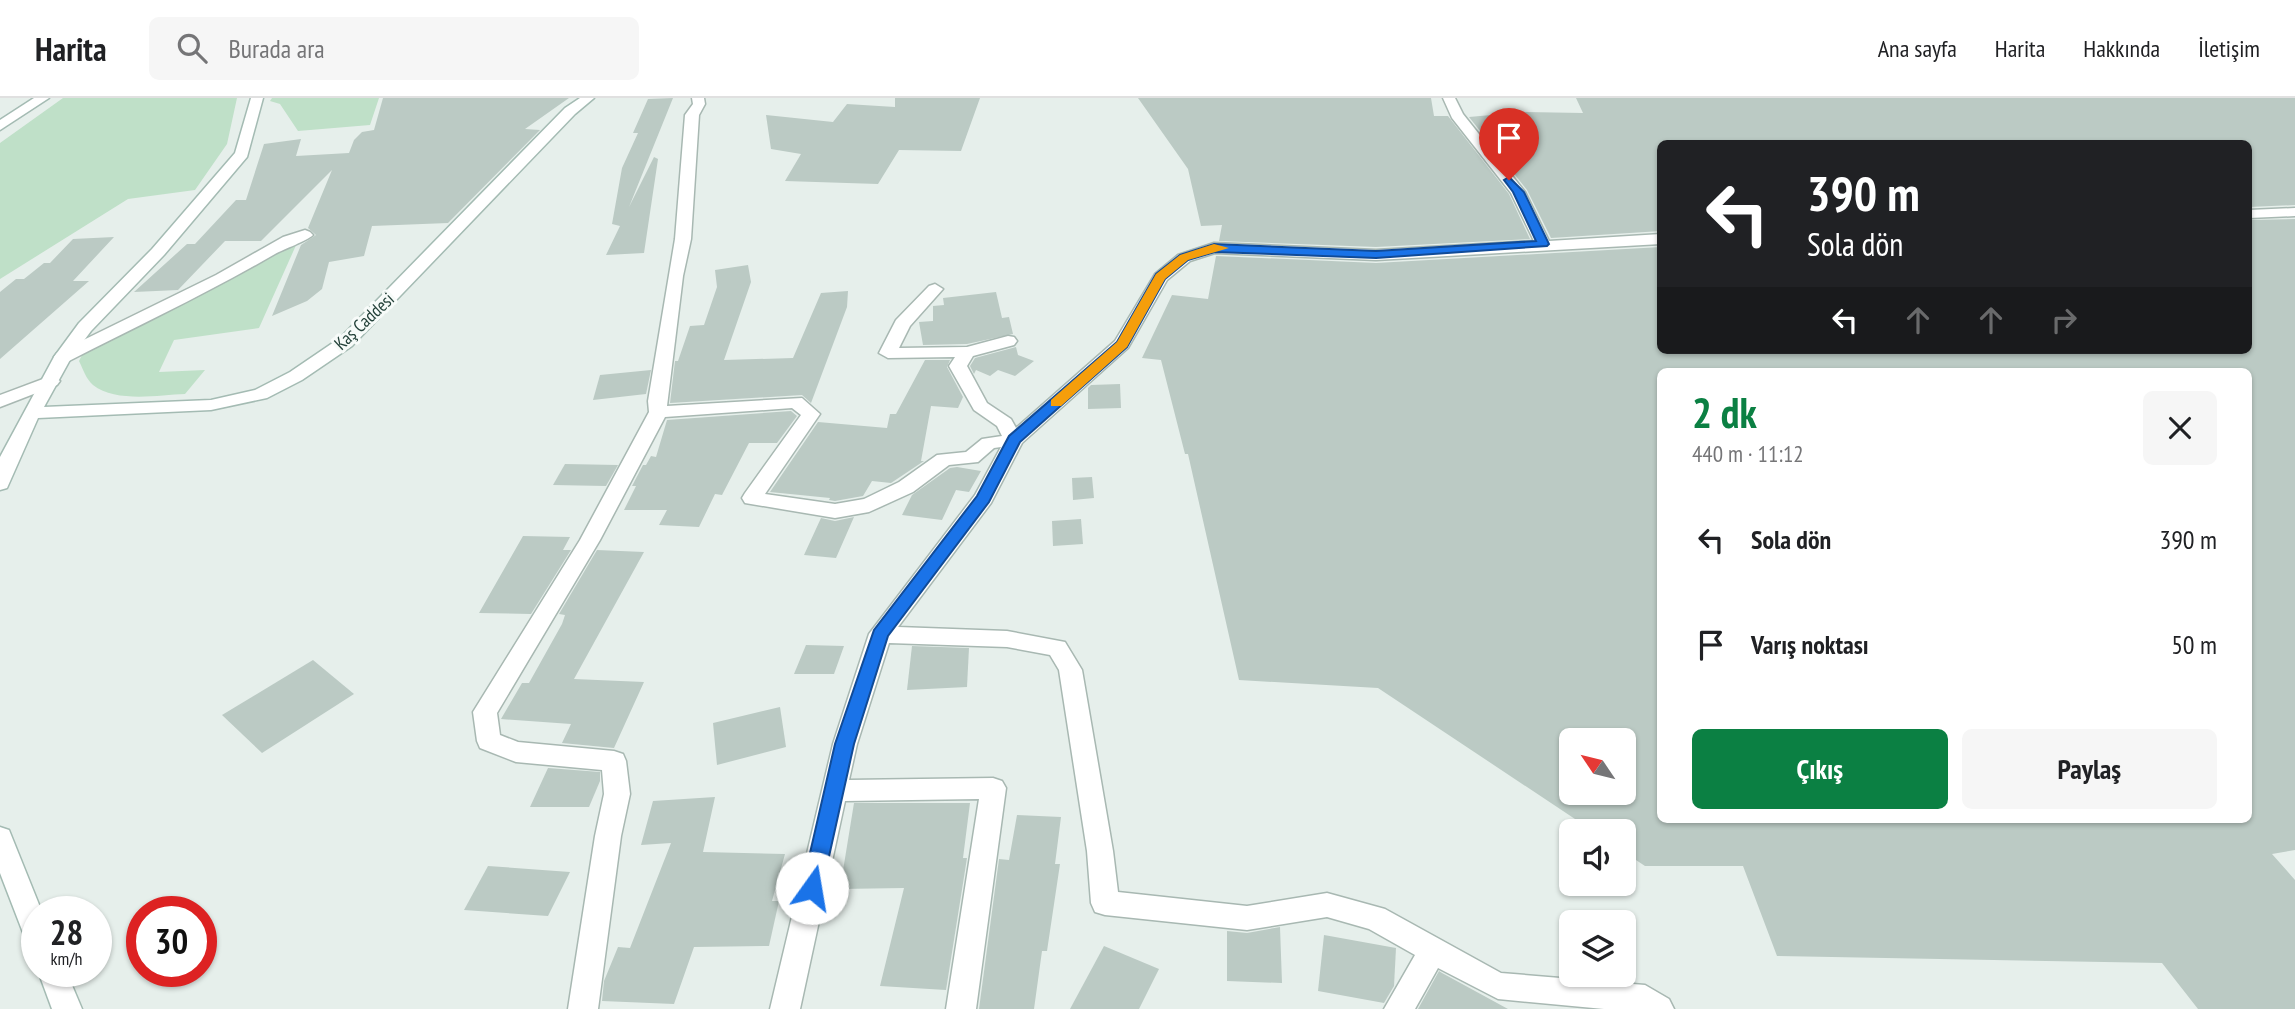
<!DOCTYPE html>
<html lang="tr">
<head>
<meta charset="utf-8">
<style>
	body { margin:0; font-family:"PT Sans Narrow",sans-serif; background:#f6f6f6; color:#202124; height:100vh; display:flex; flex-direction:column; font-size:26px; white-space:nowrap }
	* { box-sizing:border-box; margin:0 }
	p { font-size:23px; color:#757577 }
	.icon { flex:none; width:38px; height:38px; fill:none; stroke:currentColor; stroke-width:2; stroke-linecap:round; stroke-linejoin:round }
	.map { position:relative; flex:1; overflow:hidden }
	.side { position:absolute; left:1657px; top:270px; width:595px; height:455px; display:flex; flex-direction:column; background:#fff; border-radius:10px; box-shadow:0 2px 5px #0004 }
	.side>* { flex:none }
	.banner { position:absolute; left:1657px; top:42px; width:595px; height:214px; border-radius:10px; box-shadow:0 2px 5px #0004; background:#202124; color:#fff; overflow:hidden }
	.needle { width:46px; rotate:305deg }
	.tools { position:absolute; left:1559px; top:630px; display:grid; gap:14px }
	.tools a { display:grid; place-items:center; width:77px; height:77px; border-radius:10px; background:#fff; box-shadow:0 2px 5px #0004; font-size:35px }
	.speed { position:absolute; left:21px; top:798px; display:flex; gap:14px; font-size:35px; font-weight:700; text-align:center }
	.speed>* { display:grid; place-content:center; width:91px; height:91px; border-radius:50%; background:#fff; box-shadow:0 2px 5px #0004; line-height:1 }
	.speed small { font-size:18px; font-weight:400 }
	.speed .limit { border:10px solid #d22; background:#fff; color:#111 }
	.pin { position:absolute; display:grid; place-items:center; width:60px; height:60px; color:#fff; margin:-72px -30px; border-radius:50% 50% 50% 0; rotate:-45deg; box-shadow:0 0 7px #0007 }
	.pin .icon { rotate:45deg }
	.me { position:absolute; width:77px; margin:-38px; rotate:13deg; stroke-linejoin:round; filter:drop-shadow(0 0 5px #0008) }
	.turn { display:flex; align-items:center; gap:24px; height:147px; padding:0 35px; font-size:32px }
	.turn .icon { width:91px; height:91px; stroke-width:2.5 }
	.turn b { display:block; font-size:49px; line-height:60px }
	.lanes { display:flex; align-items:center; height:66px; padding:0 35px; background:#0003; justify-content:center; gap:35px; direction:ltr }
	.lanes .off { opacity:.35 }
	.round { display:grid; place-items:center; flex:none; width:74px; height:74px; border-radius:10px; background:#f6f6f6 }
	.head { display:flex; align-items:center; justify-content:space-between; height:119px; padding:0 35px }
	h1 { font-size:42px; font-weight:600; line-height:52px; color:#0b8043 }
	.primary-button { display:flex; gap:14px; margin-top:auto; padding:14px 35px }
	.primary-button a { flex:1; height:80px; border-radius:10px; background:#0b8043; color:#fff; font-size:28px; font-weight:600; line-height:80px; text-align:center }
	.primary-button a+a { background:#f6f6f6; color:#202124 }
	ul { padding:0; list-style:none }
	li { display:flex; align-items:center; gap:21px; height:105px; padding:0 35px }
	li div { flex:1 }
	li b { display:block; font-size:26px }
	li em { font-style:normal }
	header { display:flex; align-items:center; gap:42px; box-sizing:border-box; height:98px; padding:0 35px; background:#fff; border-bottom:2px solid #e0e0e0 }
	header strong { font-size:33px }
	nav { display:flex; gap:38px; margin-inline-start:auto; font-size:24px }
	.search { width:490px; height:63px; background:#f6f6f6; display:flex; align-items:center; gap:18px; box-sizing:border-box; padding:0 24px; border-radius:10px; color:#757577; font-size:26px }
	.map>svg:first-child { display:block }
	.green { fill:#bfe0c8 }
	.building { fill:#bbcac4; fill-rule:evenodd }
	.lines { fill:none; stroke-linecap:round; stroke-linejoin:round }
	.street-casing { stroke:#a8b8b2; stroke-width:3 }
	.secondary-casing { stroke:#a4bbb3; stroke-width:3 }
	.street { fill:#fff; fill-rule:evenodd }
	.secondary { fill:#fff; fill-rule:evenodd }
	.route { fill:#1a73e8; stroke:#114b97; stroke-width:2 }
	.slow { fill:#f59e0b }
	.labels { text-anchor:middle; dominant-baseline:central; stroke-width:6; stroke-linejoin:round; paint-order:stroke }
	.far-street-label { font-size:18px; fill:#24423a; stroke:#f7fbf9 }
</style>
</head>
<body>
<header>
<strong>Harita</strong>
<div class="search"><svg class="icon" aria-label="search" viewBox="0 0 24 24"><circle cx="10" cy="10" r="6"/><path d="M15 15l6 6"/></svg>Burada ara</div>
<nav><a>Ana sayfa</a><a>Harita</a><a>Hakkında</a><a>İletişim</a></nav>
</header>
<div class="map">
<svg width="2295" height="911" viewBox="0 0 2295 911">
	<rect width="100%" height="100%" fill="#e6efeb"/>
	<!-- green -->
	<g class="green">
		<path d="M63,0H237L227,46L195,92L128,101L0,181V45Z"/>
		<path d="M272,0H379L370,27L298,33L280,6L270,3Z"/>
		<path d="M297,145L259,230L174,242L159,274L205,272L185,296C158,297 116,305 93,287C86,281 83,271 79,263L86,249Z"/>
	</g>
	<!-- building -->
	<g class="building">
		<path d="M383,0H569L525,31L540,32L448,125L372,128L364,158L329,164L322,191L307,203L272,218L301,147L316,137L308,130L332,72L261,143H225L178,192L134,194L187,146H195L236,102H246L264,46L301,41L296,58L349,55L354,42L362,34L374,32Z"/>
		<path d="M673,0L629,109L654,59L658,61L644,155L606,157L620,128L612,126L622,70L638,35H633L648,1Z"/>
		<path d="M895,0H980L961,53L899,52L878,86L785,83L801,56L771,51L766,17L833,24L847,6L895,9Z"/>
		<path d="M1138,0H1431L1434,18H1448L1509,96L1530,141L1376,149L1219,143L1222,127L1201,128L1188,71Z"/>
		<path d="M1576,0H2295V107L2249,109V46H1661V133L1551,140L1527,92L1469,19L1525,14L1583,15Z"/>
		<path d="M2295,121V752L2272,756L2295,782V911H2198L2162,865L1777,858L1743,768H1645L1624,754V733H1593L1378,590L1239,582L1188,356H1185L1161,262L1142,260L1172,197L1208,201L1216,158L1376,165L1661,149V252H2249V122ZM2176,270L2181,273H2249V721H1661V273H2132ZM1572,642H1624V695H1572Z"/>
		<path d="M114,139L73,183H89L0,261V194L16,181H24L44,165H50L73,141Z"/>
		<path d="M748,167L751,184L724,262L793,260L821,195L848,193L847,209L811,305L802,297L670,305L675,263H678L690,228L704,227L717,189L715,172Z"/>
		<path d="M996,194L1002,220L1009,219L1013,236L967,246L923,247L919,224L933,223V208L944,207L943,200Z"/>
		<path d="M1016,249L1018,257L1034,263L1015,278L998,272L990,278L976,272L974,276L970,268L975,260Z"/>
		<path d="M925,262H950L947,269L963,299L958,310L931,308L921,363H924L891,385L872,383L863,398L835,403L829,402L830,400L770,394L818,324L887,330L890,316H896Z"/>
		<path d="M651,272L646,296L593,302L600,277Z"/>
		<path d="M1120,286L1121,310L1088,311V290L1091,287Z"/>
		<path d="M791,313L797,318L777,345H749L722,397L715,396L699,429L659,427L667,412H624L636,388H632L643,367H646L651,358L656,359L667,322Z"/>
		<path d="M565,366L618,367L606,388L553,387Z"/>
		<path d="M957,369L981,373L969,394L956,392L942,422L902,417L912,397L950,370Z"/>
		<path d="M1092,379L1094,400L1073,402L1072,380Z"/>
		<path d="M854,419L836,460L804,457L821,420L835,423Z"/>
		<path d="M1081,421L1083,446L1053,448L1052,423Z"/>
		<path d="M523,438L570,439L563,452H571L531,516L479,515Z"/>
		<path d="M597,452L644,454L574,581L644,584L614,650L562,645L571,626L501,621L522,585H529L562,526L565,517L559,516Z"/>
		<path d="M806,547L844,548L834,576H794Z"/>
		<path d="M912,548L969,550L967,589L907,592Z"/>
		<path d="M313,562L354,596L262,655L222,617Z"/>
		<path d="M780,609L786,649L717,667L713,625Z"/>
		<path d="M548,670L600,674V683L589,709H530Z"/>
		<path d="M715,699L703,754L785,756L772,803H779L769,848L694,849L674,906L602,903L604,883L618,849L630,850L671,745L641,747L653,703Z"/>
		<path d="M854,705H970L963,760H967L946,892L880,888L904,790L840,791Z"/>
		<path d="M1017,717L1061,719L1055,766H1060L1047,853H1042L1034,911H979L999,761L1009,762Z"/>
		<path d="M488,768L570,774L548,818L464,812Z"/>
		<path d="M1280,829L1282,885L1227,883V833L1247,835Z"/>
		<path d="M1324,837L1396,850L1394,888L1384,905L1318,893Z"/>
		<path d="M1104,848L1159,871L1139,911H1070Z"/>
		<path d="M1439,873L1442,875L1508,911H1418Z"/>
	</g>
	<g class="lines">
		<defs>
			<g id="street">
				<path d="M692,0H704L705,6L699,17L691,141L683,178L667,308L802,300L820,316L765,396L835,406L864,401L899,384L937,357L966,354L982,341L1002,338L997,328L974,312L949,268L955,259L888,260L879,255L896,222L929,188L935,186L943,191L910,228L899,250L967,249L1008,238L1014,239L1017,243L1014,247L973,258L967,268L987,305L1011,321L1016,330L1115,243L1155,176L1178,157L1214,145L1376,152L1534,143L1511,95L1452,20L1443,0H1455L1463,16L1525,94L1549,143L1661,136V146L1376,162L1215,155L1190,163L1167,182L1128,250L1022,345L991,405L898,529L1007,533L1065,544L1082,572L1113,753L1118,794L1247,808L1327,795L1385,811L1501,875L1645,887L1669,901L1674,911H1604L1498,901L1438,870L1415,911H1384L1415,857L1369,831L1327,819L1247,832L1105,817L1095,814L1091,805L1087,753L1059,572L1050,557L1007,549L889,545L857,646L849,682L993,680L1002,683L1006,690L976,911H946L979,701L845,703L800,911H770L833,646L869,536L975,397L1001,349L994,350L978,364L949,367L913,394L869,414L835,420L745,405L742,400L745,395L801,317L792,310L665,319L600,442L497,615L500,637L518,644L614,653L623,656L626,663L630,696L621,738L598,911H568L595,738L604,696L602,672L516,664L480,650L477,643L473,614L580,442L649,314L648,303L675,141L685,17L693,6Z"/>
				<path d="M2295,110V118L2249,120V112Z"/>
				<path d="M305,132L310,134L313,137C307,143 284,151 275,156C208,195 138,228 69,263H57L54,259L57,255L216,177L283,139Z"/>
				<path d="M51,278L60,283L57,287L0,309V297Z"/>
			</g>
			<g id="secondary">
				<path d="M34,0H49L0,32V22Z"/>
				<path d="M251,0H263L247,59L164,157L91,233L71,260L44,309L211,302L255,292L290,274L340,240L565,10L580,0H594L575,16L352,248L302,282L267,300L211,312L38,320L7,390L0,392V359L54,259L79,225L152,151L235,55Z"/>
				<path d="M0,729L9,732L42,814H37V849L27,845L0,775Z"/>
				<path d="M38,873H66L82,911H52Z"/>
			</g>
		</defs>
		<!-- street casing -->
		<use href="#street" class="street-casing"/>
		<!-- secondary casing -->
		<use href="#secondary" class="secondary-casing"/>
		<!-- street -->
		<use href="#street" class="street"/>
		<!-- secondary -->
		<use href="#secondary" class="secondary"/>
	</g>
	<!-- route -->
	<path class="route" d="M1509,79L1524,94L1549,146L1547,148L1376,160L1215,154L1188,162L1165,181L1127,249L1020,344L989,404L888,538L854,646L822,790L819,797L812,799L805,797L802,790L835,646L874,532L977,398L1009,338L1117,244L1156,176L1180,157L1214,146L1376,153L1536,143L1513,94L1504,82Z"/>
	<!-- slow -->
	<path class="slow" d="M1214,146L1229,150L1188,162L1165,181L1127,249L1061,308H1051V302L1117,244L1156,176L1180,157Z"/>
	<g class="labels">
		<!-- far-street labels -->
		<g class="far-street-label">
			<text transform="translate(364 223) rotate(-43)">Kaş Caddesi</text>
		</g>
	</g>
</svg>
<div class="tools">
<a><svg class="needle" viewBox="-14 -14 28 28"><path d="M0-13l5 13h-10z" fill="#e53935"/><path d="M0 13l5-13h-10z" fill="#757577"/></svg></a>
<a><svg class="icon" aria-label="sound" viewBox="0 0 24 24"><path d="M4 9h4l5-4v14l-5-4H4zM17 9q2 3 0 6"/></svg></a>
<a><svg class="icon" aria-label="layers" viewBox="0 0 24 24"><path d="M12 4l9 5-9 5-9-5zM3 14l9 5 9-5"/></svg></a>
</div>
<div class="speed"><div>28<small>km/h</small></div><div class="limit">30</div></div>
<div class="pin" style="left:1509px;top:82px;background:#d93025"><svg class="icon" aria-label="arrive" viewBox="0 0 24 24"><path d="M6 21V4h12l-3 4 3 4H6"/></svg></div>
<svg class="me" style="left:812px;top:790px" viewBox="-20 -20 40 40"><circle r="19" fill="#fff"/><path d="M0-13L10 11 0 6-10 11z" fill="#1a73e8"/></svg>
<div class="banner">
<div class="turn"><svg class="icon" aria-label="left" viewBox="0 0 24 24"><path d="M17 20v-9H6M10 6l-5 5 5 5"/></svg><div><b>390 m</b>Sola dön</div></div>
<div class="lanes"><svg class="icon" aria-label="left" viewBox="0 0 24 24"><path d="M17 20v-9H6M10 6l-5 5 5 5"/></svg><svg class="icon off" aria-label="ahead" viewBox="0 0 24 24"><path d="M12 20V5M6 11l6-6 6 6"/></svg><svg class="icon off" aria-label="ahead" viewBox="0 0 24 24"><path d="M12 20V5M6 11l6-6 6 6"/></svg><svg class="icon off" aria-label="right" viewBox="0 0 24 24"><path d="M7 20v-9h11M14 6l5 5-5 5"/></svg></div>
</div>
<section class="side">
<div class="head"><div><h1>2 dk</h1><p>440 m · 11:12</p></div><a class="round"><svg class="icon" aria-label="close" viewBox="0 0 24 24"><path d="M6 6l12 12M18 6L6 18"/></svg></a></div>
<ul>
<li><svg class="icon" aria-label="left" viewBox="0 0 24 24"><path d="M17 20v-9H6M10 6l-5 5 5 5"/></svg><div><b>Sola dön</b></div><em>390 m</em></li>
<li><svg class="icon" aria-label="arrive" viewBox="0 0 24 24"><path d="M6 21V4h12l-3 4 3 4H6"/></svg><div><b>Varış noktası</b></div><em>50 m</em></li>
</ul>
<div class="primary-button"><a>Çıkış</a><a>Paylaş</a></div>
</section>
</div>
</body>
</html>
